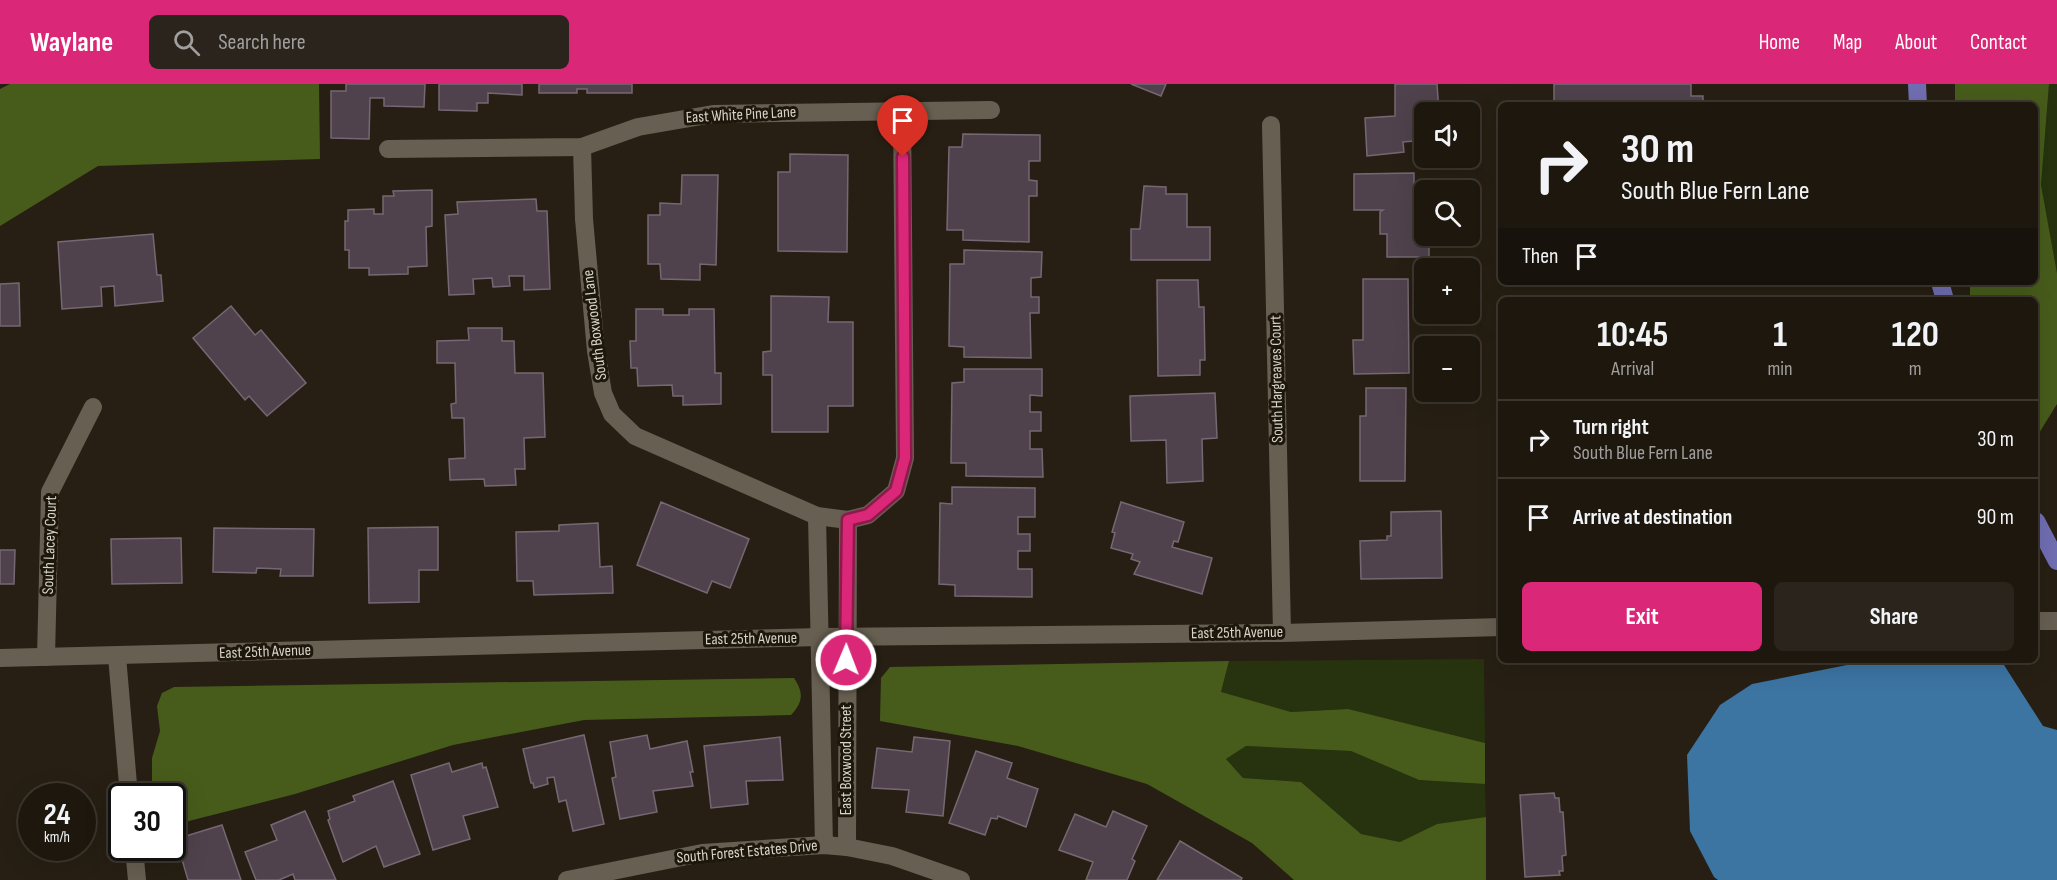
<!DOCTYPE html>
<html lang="en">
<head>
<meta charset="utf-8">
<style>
	body { margin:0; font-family:"Sofia Sans Condensed",sans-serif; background:#2a241c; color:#f1f3f6; height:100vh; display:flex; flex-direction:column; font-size:22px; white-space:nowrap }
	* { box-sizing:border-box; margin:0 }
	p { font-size:20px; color:#a09f9e }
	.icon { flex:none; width:33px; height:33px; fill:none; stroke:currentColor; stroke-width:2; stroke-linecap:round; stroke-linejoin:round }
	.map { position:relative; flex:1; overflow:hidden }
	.side { position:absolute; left:1498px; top:213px; width:540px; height:366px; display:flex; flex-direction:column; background:#1d170e; border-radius:9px; box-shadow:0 6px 24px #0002,0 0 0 2px #3b362e }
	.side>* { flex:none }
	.top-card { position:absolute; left:1498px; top:18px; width:540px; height:183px; border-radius:9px; box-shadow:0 6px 24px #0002,0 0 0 2px #3b362e; background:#1d170e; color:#f1f3f6; overflow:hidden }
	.controls { position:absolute; left:1414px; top:18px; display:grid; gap:12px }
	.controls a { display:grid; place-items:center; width:66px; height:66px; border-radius:9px; background:#1d170e; box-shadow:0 6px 24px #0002,0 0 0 2px #3b362e; font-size:30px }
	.speed { position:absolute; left:18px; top:699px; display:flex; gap:12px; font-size:30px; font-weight:700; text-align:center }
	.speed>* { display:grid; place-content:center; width:78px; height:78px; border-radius:50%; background:#1d170e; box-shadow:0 6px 24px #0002,0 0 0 2px #3b362e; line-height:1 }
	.speed small { font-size:15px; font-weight:400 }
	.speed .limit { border:3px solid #111; border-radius:9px; background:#fff; color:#111 }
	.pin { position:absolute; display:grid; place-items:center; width:51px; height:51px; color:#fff; margin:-62px -26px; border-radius:50% 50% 50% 0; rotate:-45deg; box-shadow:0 0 6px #0007 }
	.pin .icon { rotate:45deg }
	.me { position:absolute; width:66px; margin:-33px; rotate:1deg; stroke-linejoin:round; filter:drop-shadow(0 0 4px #0008) }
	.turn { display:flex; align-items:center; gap:21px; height:126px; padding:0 24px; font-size:27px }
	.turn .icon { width:78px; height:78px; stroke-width:2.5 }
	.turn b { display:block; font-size:42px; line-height:51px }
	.then { display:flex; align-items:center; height:57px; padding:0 24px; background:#0003; gap:12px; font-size:22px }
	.eta { display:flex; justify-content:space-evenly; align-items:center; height:102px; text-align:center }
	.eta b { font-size:36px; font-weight:700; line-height:42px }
	.cta { display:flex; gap:12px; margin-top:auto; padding:12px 24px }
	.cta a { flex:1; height:69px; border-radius:9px; background:#db2777; color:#fff; font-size:24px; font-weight:700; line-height:69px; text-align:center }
	.cta a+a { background:#2a241c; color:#f1f3f6 }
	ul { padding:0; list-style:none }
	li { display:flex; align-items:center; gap:18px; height:78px; padding:0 24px; border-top:2px solid #3b362e }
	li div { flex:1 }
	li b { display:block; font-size:22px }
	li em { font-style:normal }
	header { display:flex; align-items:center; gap:36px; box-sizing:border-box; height:84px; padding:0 30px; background:#db2777; color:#fff }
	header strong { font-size:28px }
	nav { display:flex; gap:33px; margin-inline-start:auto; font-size:21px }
	.search { width:420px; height:54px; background:#2a241c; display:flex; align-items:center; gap:15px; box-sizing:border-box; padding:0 21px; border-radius:9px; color:#a09f9e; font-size:22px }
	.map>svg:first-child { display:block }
	.green { fill:#26330e }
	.forest { fill:#475c1b }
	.water { fill:#3c74a2 }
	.building { fill:#4f424c; stroke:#766873; stroke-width:1.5 }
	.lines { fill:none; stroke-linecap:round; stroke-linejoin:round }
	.minor { stroke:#675f51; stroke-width:18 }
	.major { stroke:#706eb2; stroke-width:18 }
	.route-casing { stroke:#8e194d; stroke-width:15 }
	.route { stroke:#db2777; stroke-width:10 }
	.labels { text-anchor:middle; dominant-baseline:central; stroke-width:6; stroke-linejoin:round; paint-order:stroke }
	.street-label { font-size:16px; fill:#d7d2ca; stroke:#1d160a }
</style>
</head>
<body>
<header>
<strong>Waylane</strong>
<div class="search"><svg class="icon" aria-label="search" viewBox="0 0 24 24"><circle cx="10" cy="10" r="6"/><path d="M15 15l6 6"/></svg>Search here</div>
<nav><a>Home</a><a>Map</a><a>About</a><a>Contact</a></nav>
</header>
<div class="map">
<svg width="2057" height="796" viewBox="0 0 2057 796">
	<rect width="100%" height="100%" fill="#271f13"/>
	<!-- green -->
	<g class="green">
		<path d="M2049,0H2057V189L2041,102Z"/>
		<path d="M1484,575L1485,659L1348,625L1291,628L1221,609L1229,577Z"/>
		<path d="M1246,662L1351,667L1419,696L1485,700L1486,733L1437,740L1401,758L1361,750L1301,698L1243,694L1226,675Z"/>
	</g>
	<!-- forest -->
	<g class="forest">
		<path d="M10,0H319L320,75L98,82L0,142V5Z"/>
		<path d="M1955,0H2049L2041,101L2057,189V320L2036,354V216H1970V198H2036V21H1955Z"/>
		<path d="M1229,577L1221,608L1291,628L1348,625L1485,659V700L1419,696L1351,667L1246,662L1226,675L1243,694L1301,698L1361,750L1400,758L1437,740L1486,733V796H1294L1252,759L1147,700L1018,662L880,637L881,594L890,583Z"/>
		<path d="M794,594C804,609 803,618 791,631L584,636L453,661L295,710L173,741L172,712H152V674L160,647L157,622L162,609L174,603Z"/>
	</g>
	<!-- water -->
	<path class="water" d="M1847,581H2004L2043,642L2057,646V796H1718L1714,793L1690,747L1687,671L1720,621L1752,600Z"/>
	<!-- building -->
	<g class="building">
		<path d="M346,0H425L424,23L384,22V14H370L369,55L331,54V7H346Z"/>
		<path d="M439,0H522V11L488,9V19H477V27L439,26Z"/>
		<path d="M539,0H632V9H587V5H577V9H539Z"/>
		<path d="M1131,0H1166L1161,12Z"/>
		<path d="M1395,0H1437L1439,28H1425V56L1403,58L1404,68L1367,72L1365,34L1395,32Z"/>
		<path d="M1554,0H1691V12H1703V21H1554Z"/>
		<path d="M963,50L1040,51V77H1029V96L1037,97V112H1029V158L963,156V146H947L949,63H962Z"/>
		<path d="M790,70L848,71L847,168L778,167V88H790Z"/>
		<path d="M1414,89V107H1425V152H1429V173H1387V150H1380V128L1383,126H1354V90Z"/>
		<path d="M682,91H718L716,181L700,180V196L661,195L660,180H648V131H660V119L681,120Z"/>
		<path d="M1144,102L1166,103V110H1187V143H1210V176H1131V145H1140Z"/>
		<path d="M432,106V142L426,143L427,182L408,183V190L369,191V184H349V166H345V137H348V126L374,125V130H383V112H394L393,107Z"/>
		<path d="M536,115L537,127H547L550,205L524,206V192H509L510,202L493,203L492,194L473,195L474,210L449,211L445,131L458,130L457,118Z"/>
		<path d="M153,150L157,191H161L163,217L115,222L114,202L101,203L102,222L62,225L58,158Z"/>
		<path d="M964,166L1042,168L1041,193L1031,194V213H1039V229H1030L1031,274L964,273V263L949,262L950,180H964Z"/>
		<path d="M1363,195H1408L1409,289L1354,290L1353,256H1363Z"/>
		<path d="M1157,196H1198L1199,223H1204L1205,276H1200V291L1158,292Z"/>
		<path d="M19,199L20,242H0V200Z"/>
		<path d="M771,212L829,213L828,238H853V322H828V348H772V291H763V268L771,267Z"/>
		<path d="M231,222L255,251L261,246L306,299L267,332L249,312L245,316L193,254Z"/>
		<path d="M636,225H663V231H689V225H714L715,289H721V320L683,321V312H673L672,301L638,302L637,284H631L630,257H636Z"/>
		<path d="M468,244H502V257H514L515,289H543L545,353L524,354L525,385H515L516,401L485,402L484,395L450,396L449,375L465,374L464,334H452L451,320L456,319L455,279H437V257L469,256Z"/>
		<path d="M964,285H1042V312L1030,311V328H1041V347H1030V365H1042L1043,393L966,392V379H951L952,299L964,298Z"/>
		<path d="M1366,304H1406L1405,397H1360V332H1366Z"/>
		<path d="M1215,309L1217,354L1202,355L1203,397L1167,399L1166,356L1131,357L1130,312Z"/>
		<path d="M952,403L1035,404V433H1018V450H1030V467H1018V485H1032V513L955,512V501L939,500L940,419L952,420Z"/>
		<path d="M661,418L749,455L730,504L712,497L707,509L637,481Z"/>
		<path d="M1121,418L1184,438L1178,458L1174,457L1172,463L1212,474L1202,510L1134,490L1140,478L1131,475L1133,470L1111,464L1115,449L1112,448Z"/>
		<path d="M1441,427L1442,494L1361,495L1360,457L1387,456V452H1391V428Z"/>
		<path d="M598,439L600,483L612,482L613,509L534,511L533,497H517L516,448L559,447V441Z"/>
		<path d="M438,443V486H419V518L369,519L368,444Z"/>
		<path d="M214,444L314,445L313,492H280L281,485L257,484L256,489L213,488Z"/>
		<path d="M181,454L182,499L112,500L111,455Z"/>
		<path d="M0,466H15L14,500H0Z"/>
		<path d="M584,651L604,740L573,747L566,716L559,718L554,693L547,694L548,700L534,704L533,699H531L523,665Z"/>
		<path d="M647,651L650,665L687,657L693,688H690L693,702L653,707L657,728L620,735L612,694L616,693L610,658Z"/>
		<path d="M780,653L783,696L746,697L748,720L711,724L704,662Z"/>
		<path d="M914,653L950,657L943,732L906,728L909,706L872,704L877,664L912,668Z"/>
		<path d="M976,667L1012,679L1007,694L1038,705L1026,743L998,732L997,735L991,734L985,751L949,739Z"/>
		<path d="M449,679L452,688L482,679L483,684L486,683L498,723L463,732L470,755L433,766L411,691Z"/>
		<path d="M393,697L420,770L384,783L376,762L343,778L328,736L330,735L328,727L355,717L353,712Z"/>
		<path d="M1554,709L1555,714H1559L1560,728H1563L1566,771L1562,772L1563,787H1559L1560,791L1525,793L1520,711Z"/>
		<path d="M305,727L336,796H295L293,790L279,796H256L245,768L277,756L271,741Z"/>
		<path d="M1113,727L1147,742L1132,775L1135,777L1127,796H1086L1093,778L1059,766L1075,730L1106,743Z"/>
		<path d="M222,741L241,796H188L176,755Z"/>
		<path d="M1180,757L1242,794L1241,796H1157Z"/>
	</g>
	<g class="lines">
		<!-- minor -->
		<g class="minor">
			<path d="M1271,41L1282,549"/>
			<path d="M582,63L584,135L596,267L603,309L612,330L635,352L817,432L848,436L868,431L896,407L905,374L902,26"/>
			<path d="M388,65L582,63L638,43L713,30L991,26"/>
			<path d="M817,432L824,761"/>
			<path d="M2036,537H2057"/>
			<path d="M117,572L129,712"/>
			<path d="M46,573L50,408L93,323"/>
			<path d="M0,574L820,553L1282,549L1502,543"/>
			<path d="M847,763L848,436"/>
			<path d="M134,764L137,796"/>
			<path d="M567,796L702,769L824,761L847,763L892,772L961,796"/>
		</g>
		<!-- major -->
		<g class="major">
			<path d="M1917,0L1918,21"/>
			<path d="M1940,198L1945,216"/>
			<path d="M2036,437L2057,477"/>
		</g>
	</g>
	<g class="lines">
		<defs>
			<path id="route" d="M846,576L848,436L868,431L896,407L905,374L903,73"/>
		</defs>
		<!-- route casing -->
		<use href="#route" class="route-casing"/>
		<!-- route -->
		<use href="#route" class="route"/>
	</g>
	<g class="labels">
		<!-- street labels -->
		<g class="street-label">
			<text transform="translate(741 31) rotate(-3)">East White Pine Lane</text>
			<text transform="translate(595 241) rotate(-97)">South Boxwood Lane</text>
			<text transform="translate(1277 295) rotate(-91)">South Hargreaves Court</text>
			<text transform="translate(50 461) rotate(-88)">South Lacey Court</text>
			<text transform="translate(1237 549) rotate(-1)">East 25th Avenue</text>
			<text transform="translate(751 555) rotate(-1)">East 25th Avenue</text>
			<text transform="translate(265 568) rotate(-2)">East 25th Avenue</text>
			<text transform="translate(846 676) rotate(-90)">East Boxwood Street</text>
			<text transform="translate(747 768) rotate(-5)">South Forest Estates Drive</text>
		</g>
	</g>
</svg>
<div class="controls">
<a><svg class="icon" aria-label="sound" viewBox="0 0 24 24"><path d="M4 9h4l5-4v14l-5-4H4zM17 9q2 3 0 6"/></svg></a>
<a><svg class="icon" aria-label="search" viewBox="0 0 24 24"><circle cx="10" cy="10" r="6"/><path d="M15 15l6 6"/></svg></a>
<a>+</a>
<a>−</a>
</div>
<div class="speed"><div>24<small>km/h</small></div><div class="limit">30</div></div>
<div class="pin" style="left:903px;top:73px;background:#d93025"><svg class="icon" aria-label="arrive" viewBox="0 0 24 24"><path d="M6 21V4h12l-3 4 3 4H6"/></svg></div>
<svg class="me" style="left:846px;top:576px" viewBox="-20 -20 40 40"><circle r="17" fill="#db2777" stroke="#fff" stroke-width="3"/><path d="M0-11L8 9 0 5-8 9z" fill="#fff"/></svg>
<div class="top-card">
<div class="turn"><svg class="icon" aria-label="right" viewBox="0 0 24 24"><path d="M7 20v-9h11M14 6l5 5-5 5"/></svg><div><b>30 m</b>South Blue Fern Lane</div></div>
<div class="then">Then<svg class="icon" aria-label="arrive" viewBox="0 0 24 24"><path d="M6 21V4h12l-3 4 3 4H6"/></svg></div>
</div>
<section class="side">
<div class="eta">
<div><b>10:45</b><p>Arrival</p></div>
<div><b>1</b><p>min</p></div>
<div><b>120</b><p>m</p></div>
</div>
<ul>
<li><svg class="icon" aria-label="right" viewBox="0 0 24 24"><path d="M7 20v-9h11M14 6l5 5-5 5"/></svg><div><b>Turn right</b><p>South Blue Fern Lane</p></div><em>30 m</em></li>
<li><svg class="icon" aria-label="arrive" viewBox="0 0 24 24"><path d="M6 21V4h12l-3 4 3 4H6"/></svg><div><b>Arrive at destination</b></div><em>90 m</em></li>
</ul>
<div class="cta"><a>Exit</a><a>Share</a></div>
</section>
</div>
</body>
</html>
